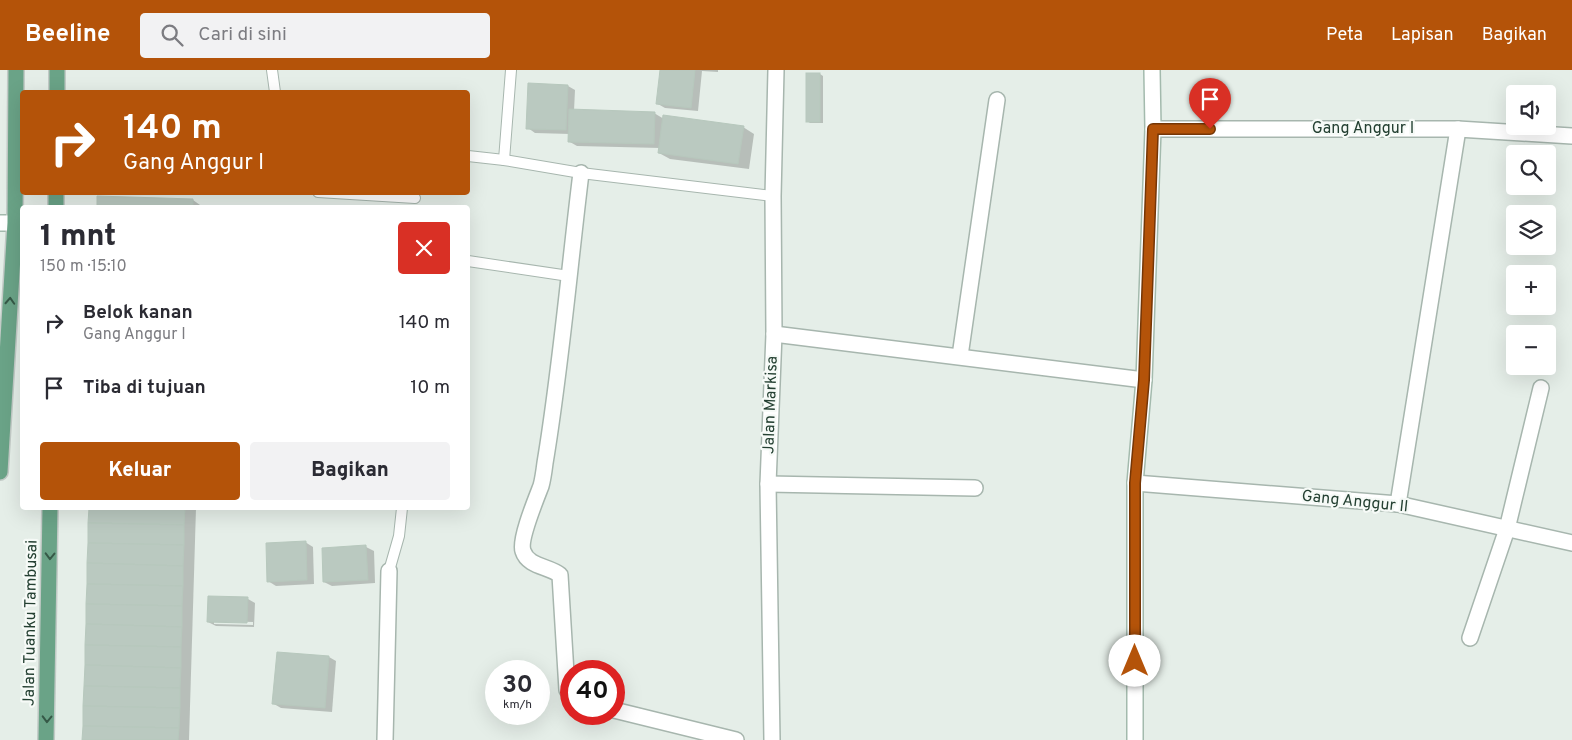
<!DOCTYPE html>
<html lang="id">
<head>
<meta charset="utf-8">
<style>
	body { margin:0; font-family:Overpass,sans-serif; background:#f2f2f3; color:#2b2b33; height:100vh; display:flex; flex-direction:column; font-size:19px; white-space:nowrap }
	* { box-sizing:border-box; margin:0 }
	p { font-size:16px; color:#7c7c81 }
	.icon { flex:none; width:28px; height:28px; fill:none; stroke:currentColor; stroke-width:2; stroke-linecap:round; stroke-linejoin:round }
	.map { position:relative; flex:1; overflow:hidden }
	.side { position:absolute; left:20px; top:135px; width:450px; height:305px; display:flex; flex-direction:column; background:#fff; border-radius:5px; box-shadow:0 5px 20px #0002 }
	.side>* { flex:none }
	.banner { position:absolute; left:20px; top:20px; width:450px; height:105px; border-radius:5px; box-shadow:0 5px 20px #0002; background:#b45309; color:#fff; overflow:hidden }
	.tools { position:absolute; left:1506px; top:15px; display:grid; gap:10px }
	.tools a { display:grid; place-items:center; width:50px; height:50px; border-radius:5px; background:#fff; box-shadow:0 5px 20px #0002; font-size:25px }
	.speed { position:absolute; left:485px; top:590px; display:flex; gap:10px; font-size:25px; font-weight:700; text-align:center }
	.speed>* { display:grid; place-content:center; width:65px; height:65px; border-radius:50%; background:#fff; box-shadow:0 5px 20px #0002; line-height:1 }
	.speed small { font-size:12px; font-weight:400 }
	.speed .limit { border:8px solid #d22; background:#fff; color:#111 }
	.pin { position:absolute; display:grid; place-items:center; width:42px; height:42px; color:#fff; margin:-51px -21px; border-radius:50% 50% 50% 0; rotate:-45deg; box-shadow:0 0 5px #0007 }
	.pin .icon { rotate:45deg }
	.me { position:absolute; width:55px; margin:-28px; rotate:0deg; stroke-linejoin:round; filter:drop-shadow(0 0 4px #0008) }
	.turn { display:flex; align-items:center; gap:18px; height:105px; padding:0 20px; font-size:22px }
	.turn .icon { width:65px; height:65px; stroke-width:2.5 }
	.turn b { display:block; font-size:35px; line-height:42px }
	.round { display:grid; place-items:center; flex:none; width:52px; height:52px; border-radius:5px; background:#f2f2f3 }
	.head { display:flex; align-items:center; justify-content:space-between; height:85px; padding:0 20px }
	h1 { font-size:30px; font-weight:800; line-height:38px }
	.cta { display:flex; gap:10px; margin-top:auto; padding:10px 20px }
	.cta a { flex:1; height:58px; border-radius:5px; background:#b45309; color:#fff; font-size:20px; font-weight:800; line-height:58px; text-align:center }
	.cta a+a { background:#f2f2f3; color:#2b2b33 }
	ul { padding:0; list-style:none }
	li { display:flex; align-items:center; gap:15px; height:65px; padding:0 20px }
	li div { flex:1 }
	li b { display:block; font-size:19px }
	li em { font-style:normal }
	header { display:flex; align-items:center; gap:30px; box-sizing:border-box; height:70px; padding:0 25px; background:#b45309; color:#fff }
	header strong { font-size:24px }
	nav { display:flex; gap:28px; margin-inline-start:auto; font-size:18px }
	.search { width:350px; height:45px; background:#f2f2f3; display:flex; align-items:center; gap:12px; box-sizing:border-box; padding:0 18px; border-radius:5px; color:#7c7c81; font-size:19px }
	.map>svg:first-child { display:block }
	.shadow { fill:#0003; fill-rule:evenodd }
	.building { fill:#bac9c0; stroke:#b7c8bd }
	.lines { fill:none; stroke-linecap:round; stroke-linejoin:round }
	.lane-casing { stroke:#a7b6ae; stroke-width:12 }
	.street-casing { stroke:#a7b6ae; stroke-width:18 }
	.secondary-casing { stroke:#a3baad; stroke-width:18 }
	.primary-casing { stroke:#c2cac6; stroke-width:18 }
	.lane { stroke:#fff; stroke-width:10 }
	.street { stroke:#fff; stroke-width:15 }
	.secondary { stroke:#fff; stroke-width:15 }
	.primary { stroke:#6aa387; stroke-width:15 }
	.oneway { stroke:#365947 }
	.route-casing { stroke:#753606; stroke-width:12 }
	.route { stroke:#b45309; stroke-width:9 }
	.labels { text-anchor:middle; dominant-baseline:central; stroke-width:4.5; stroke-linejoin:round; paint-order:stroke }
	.street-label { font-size:16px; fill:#244032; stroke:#f6faf7 }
</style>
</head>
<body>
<header>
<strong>Beeline</strong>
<div class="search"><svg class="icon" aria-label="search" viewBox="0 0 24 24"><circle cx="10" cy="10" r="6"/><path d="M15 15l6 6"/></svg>Cari di sini</div>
<nav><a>Peta</a><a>Lapisan</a><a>Bagikan</a></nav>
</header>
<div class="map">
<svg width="1572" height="670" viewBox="0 0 1572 670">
	<rect width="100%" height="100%" fill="#e5eee8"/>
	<!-- shadow -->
	<g class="shadow">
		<path d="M661,0H718V2L702,1L698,41L665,38L658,34Z"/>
		<path d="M820,4L823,6V53H810L807,51Z"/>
		<path d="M568,16L575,20L574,41L654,43L664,49L743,57L754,64L749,99L670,89L659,83L660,78L577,76L570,72V64L535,63L528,58Z"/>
		<path d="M193,130L200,135V138H98Z"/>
		<path d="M90,438H196L189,670H84Z"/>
		<path d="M305,472L313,477L314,514L276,516L268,511Z"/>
		<path d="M366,477L374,481L375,513L332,516L324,512L323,479Z"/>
		<path d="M248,529L255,533L254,557L216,556L208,552ZM214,551L253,552V555L214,554Z"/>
		<path d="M329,587L336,591L332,642L281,638L274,634Z"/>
	</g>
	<!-- building -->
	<g class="building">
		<path d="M660,0H695L691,38L656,34Z"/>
		<rect x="806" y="3" width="14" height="49"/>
		<path d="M528,13L568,15L566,60L526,59Z"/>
		<path d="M569,39L655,42L654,74L568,72Z"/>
		<path d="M663,45L744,56L738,94L658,83Z"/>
		<path d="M97,126L193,129V138H97Z"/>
		<path d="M89,438H185L184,455L88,453Z"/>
		<path d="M88,453L184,455V475L88,473Z"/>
		<path d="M306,471L307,510L267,512L266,473Z"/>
		<path d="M88,473L184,475L183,496L87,493Z"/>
		<path d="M366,475L368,510L323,512L322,478Z"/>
		<path d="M87,493L183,496V516L87,514Z"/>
		<path d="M87,514L183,516L182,536L86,534Z"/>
		<path d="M208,526L248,527L247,553L207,552Z"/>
		<path d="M86,534L182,536V557L86,554Z"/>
		<path d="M86,554L182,557L181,577L85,575Z"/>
		<path d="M85,575L181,577V598L85,595Z"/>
		<path d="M277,582L329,586L325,638L272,634Z"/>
		<path d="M85,595L181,598L180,618L84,616Z"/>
		<path d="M84,616L180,618V638L83,636Z"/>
		<path d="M83,636L180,638L179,658L83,656Z"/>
		<path d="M83,656L179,658L178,670H82Z"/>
	</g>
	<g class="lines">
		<defs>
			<g id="lane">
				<path d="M272,0L275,22"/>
				<path d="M468,86L504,90L581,103L773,126"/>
				<path d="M504,90L511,0"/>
				<path d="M318,122L415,128"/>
				<path d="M468,191L569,206"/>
				<path d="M389,501L399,466L402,438"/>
			</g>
			<g id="street">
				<path d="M1153,59H1458L1572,66"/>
				<path d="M774,264L1144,310"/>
				<path d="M960,286L997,30"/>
				<path d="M1135,413L1398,434L1572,473"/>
				<path d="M768,414L975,418"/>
				<path d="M1398,434L1458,59"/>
				<path d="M1470,568L1507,459L1541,318"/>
				<path d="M571,625L567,620L560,505C549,496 528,497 523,481C519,470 536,429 541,416C543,409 544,401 545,393C561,297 569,200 581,103"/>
				<path d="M614,640L736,670"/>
				<path d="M385,670L389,501"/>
				<path d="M772,670L768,414L774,264L773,126L776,0"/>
			</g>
			<g id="secondary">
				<path d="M0,153H15"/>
				<path d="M1135,670V413L1144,310L1153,59L1152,0"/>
			</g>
			<g id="primary">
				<path d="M57,22V0"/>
				<path d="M56,138V122"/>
				<path d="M0,402L15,153L16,0"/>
				<path d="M46,670L50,438"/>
			</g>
		</defs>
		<!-- lane casing -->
		<use href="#lane" class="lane-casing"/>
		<!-- street casing -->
		<use href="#street" class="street-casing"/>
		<!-- secondary casing -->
		<use href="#secondary" class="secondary-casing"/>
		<!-- primary casing -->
		<use href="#primary" class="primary-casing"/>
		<!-- lane -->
		<use href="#lane" class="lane"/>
		<!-- street -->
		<use href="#street" class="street"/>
		<!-- secondary -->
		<use href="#secondary" class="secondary"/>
		<!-- primary -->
		<use href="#primary" class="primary"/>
	</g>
	<!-- one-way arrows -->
	<defs><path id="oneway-chevron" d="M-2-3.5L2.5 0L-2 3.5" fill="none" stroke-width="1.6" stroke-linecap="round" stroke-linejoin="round" transform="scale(1.25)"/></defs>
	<g class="oneway">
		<use href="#oneway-chevron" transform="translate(10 231) rotate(-87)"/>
		<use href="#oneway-chevron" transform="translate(50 486) rotate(91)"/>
		<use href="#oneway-chevron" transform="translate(47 649) rotate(91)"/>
	</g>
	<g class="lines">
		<defs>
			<path id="route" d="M1135,591V413L1144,310L1153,59H1210"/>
		</defs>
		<!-- route casing -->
		<use href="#route" class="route-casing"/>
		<!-- route -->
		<use href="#route" class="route"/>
	</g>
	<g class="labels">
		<!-- street labels -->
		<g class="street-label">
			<text x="1363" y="59">Gang Anggur I</text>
			<text transform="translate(771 335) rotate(-88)">Jalan Markisa</text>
			<text transform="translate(1355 432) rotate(6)">Gang Anggur II</text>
			<text transform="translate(31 553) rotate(-89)">Jalan Tuanku Tambusai</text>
		</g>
	</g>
</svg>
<div class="tools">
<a><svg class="icon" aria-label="sound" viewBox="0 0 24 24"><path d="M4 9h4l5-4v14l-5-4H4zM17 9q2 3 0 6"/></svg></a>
<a><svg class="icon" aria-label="search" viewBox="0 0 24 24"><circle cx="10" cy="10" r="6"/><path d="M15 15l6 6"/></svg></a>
<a><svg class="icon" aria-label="layers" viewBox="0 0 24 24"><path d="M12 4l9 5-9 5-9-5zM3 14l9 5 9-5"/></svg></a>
<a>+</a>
<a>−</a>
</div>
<div class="speed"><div>30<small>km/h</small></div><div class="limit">40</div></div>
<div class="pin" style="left:1210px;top:59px;background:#d93025"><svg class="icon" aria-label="arrive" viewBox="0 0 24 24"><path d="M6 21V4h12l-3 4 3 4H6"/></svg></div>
<svg class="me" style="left:1135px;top:591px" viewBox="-20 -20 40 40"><circle r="19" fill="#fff"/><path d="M0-13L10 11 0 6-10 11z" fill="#b45309"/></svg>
<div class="banner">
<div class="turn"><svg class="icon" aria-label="right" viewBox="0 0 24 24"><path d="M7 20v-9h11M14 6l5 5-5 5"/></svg><div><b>140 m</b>Gang Anggur I</div></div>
</div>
<section class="side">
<div class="head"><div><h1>1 mnt</h1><p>150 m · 15:10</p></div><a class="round" style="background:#d93025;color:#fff"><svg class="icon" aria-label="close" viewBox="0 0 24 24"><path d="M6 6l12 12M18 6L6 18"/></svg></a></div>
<ul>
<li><svg class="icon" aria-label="right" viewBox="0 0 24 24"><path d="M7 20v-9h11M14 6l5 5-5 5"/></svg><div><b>Belok kanan</b><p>Gang Anggur I</p></div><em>140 m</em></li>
<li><svg class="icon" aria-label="arrive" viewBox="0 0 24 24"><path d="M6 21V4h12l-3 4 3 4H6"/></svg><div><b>Tiba di tujuan</b></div><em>10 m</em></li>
</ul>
<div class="cta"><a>Keluar</a><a>Bagikan</a></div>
</section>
</div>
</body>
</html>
